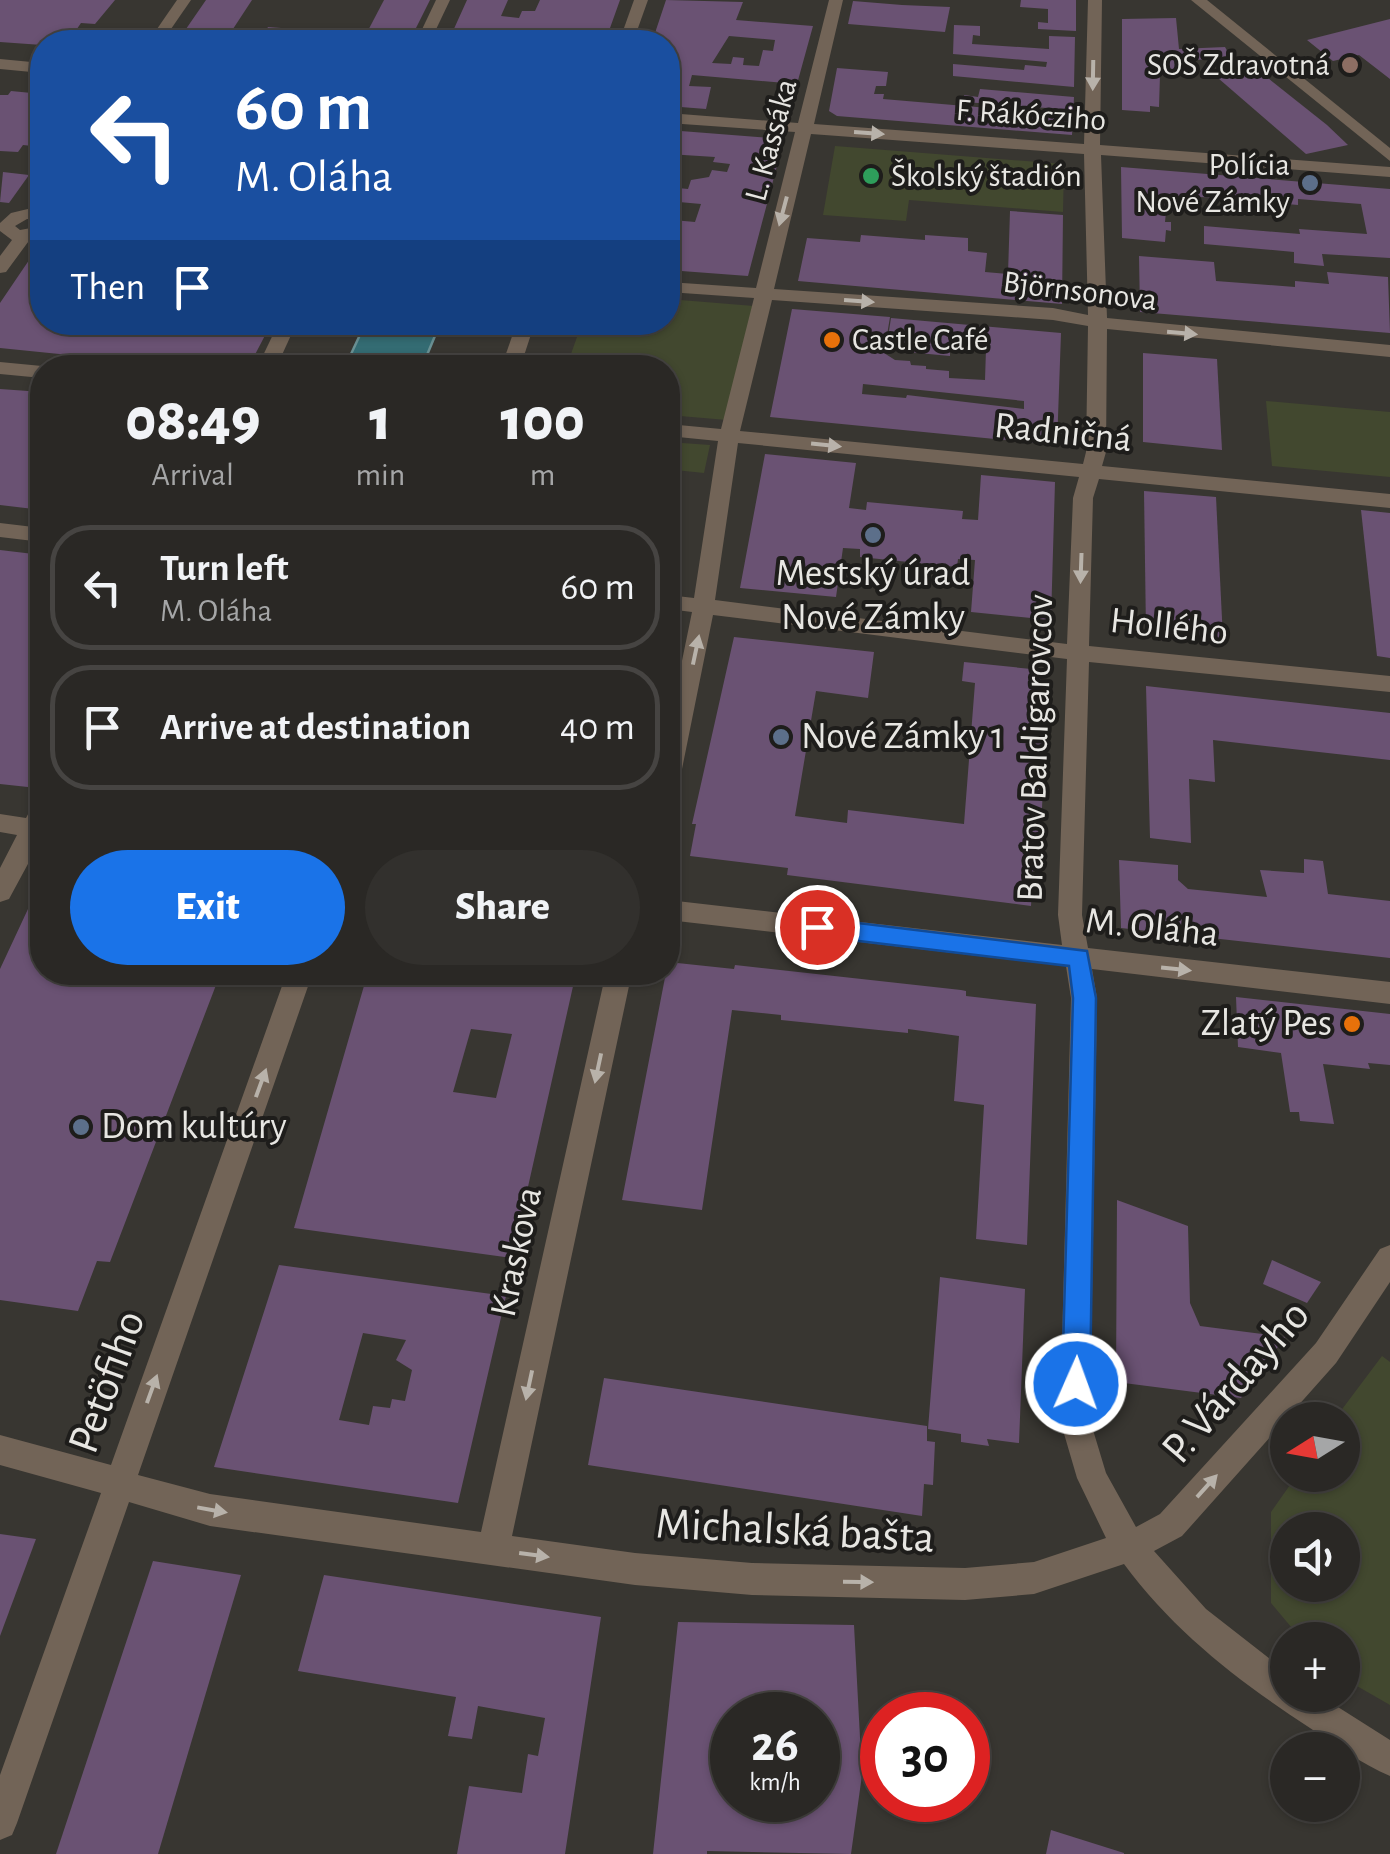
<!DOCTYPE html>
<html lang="en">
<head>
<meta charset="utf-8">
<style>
	body { margin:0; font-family:"Alegreya Sans",sans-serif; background:#32302d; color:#f1f3f6; height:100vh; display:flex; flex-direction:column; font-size:38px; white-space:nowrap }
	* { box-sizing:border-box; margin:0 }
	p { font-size:32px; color:#a5a6a7 }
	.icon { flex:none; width:55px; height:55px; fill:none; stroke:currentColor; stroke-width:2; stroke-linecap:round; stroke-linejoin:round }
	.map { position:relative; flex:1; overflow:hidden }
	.panel { position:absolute; left:30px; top:355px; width:650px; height:630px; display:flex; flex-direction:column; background:#2a2825; border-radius:40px; box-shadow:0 2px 8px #0004,0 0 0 2px #464442 }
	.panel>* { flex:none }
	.hud { position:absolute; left:30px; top:30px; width:650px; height:305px; border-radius:40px; box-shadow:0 2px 8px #0004,0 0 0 2px #464442; background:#1a4fa0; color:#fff; overflow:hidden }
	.needle { width:65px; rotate:259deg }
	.buttons { position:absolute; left:1270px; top:1402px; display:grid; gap:20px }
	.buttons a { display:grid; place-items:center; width:90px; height:90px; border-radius:50%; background:#2a2825; box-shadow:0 2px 8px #0004,0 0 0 2px #464442; font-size:50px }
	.speed { position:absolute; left:710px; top:1692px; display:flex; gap:20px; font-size:50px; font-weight:700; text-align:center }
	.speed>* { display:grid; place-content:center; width:130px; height:130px; border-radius:50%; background:#2a2825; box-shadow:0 2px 8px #0004,0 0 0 2px #464442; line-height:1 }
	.speed small { font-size:25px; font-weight:400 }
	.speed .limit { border:15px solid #d22; background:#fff; color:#111 }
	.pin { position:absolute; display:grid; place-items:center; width:85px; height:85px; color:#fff; margin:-42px; border:5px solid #fff; border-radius:50%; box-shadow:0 2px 10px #0007 }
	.me { position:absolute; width:110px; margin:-55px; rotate:2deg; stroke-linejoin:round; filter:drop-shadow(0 0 8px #0008) }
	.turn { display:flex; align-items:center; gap:35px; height:210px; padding:0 40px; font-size:45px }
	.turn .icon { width:130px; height:130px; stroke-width:2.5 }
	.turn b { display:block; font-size:70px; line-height:85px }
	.then { display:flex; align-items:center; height:95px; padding:0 40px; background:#0003; gap:20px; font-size:38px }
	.eta { display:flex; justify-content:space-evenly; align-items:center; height:170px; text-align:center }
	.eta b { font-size:60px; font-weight:800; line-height:70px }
	.action { display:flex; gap:20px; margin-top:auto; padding:20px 40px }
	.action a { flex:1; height:115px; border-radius:60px; background:#1a73e8; color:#fff; font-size:40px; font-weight:800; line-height:115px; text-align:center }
	.action a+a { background:#32302d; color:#f1f3f6 }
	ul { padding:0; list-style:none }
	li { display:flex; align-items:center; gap:30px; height:125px; margin:0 20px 15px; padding:0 20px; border:5px solid #464442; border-radius:40px }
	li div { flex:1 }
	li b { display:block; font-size:38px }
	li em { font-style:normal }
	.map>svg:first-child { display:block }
	.green { fill:#42482f; fill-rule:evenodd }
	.water { fill:#346c73; stroke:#6a9194; stroke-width:2.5 }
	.building { fill:#6a5273; fill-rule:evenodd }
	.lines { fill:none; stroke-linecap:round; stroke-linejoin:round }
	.street { fill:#726457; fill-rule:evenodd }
	.oneway { fill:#b8b2aa }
	.route { fill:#1a73e8; stroke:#114b97; stroke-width:2.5 }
	.education-dot { fill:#8d6e63; stroke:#1e1d1b; stroke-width:4 }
	.leisure-dot { fill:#2e9e5b; stroke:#1e1d1b; stroke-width:4 }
	.service-dot { fill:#5c6f8a; stroke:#1e1d1b; stroke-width:4 }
	.food-dot { fill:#e8710a; stroke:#1e1d1b; stroke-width:4 }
	.labels { text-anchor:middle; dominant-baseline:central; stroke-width:8; stroke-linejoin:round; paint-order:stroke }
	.far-poi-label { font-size:32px; fill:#e7e6e2; stroke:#1e1d1b; text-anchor:end }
	.far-street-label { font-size:32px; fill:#e7e6e2; stroke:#1e1d1b }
	.street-label { font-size:38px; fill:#e7e6e2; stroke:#1e1d1b }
	.poi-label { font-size:38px; fill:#e7e6e2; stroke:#1e1d1b; text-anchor:start }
	.near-street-label { font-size:45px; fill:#e7e6e2; stroke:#1e1d1b }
</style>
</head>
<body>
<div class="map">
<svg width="1390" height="1854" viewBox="0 0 1390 1854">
	<rect width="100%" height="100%" fill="#383631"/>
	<!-- green -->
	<g class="green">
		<path d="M835,146L1064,164L1063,212L909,200L906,221L823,215Z"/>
		<path d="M668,299L754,306L727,420L668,415V368H566L582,323L668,322Z"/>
		<path d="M1266,401L1390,412V477L1272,466Z"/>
		<path d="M668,442L710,445L704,473L675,470L668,502Z"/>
		<path d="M1382,1356L1390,1362V1705L1343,1678L1342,1640H1302L1271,1603V1512L1297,1475H1342V1420H1334ZM1288,1530H1342V1585H1288Z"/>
	</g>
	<!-- water -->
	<path class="water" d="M365,324L437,331L422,367H345Z"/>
	<!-- building -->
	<g class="building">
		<path d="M0,0H115L95,24L81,23L68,42L42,45L0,42Z"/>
		<path d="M206,0H252L231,32L264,34L268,27L334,32L328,42H177Z"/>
		<path d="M384,0H430L409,42H362Z"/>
		<path d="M467,0H508L501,16L519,18L522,11H535L540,0H620L605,42H557L490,34L487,42H448Z"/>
		<path d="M666,0L743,2L736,20L813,26L797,84L692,75L689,86L711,87L706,109L668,106V42H652ZM729,36L775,40L773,51L763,50L759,66L743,65L744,58L733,57L731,64L712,63Z"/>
		<path d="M1021,0H1076V31L1038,29V22L1048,23V9L1020,7Z"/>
		<path d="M853,1L902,5L950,7L945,32L848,24Z"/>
		<path d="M1176,18L1179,49L1225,47L1231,58L1174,61L1178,76L1160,75L1159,107L1150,106V112L1122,110V19Z"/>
		<path d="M1390,19V79L1359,55L1333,61L1307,40Z"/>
		<path d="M954,25L980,26V36L973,35L972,44L1049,49V36L1075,37L1074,87L953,76V64L1024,70L1025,65L1046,67L1047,62L953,54Z"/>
		<path d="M1249,63L1327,125L1348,145L1306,154L1211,72Z"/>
		<path d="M837,68L888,72L886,86H876L874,94H884L883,99L1047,113V108L965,102L964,95L978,97L980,89L1074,97L1072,135L837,116L829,111Z"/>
		<path d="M11,91L42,94V147L23,145L18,152L0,151V95H8Z"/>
		<path d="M668,130L784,139L748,276L668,270V227H671L673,220L695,222L701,204L668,201V187L688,189L691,180L709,177L712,170L727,172L730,164L713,162L715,157L668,154Z"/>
		<path d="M1121,167L1390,189V258L1322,254L1324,266L1294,263V252L1204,244V226L1300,234L1299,229L1367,234L1361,204L1298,199V205L1251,201V213L1222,210L1221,198L1200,197L1193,198V211L1166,212L1165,222H1171V231L1166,230L1165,242L1122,238Z"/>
		<path d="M3,172L29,175L9,203L0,202Z"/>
		<path d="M1010,211L1063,215L1062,304L798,281L807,238L860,242L861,235L925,240V235L968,238V251L987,253L985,272L1008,274Z"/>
		<path d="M42,241V322L161,328L175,324L181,330L208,333L214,322H272L248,368L188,367L0,348V303Z"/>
		<path d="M1139,256L1214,262L1216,281L1295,287V281L1329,284L1327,272L1388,277L1390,333L1140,312Z"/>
		<path d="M792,309L890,317L884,353L895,360L910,361L911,365L926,366V369L949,371V378L985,380L986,349L950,346V356L886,350L891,318L1061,333L1057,445L770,417ZM863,384L1024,401V409L907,395L906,398L862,394Z"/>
		<path d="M1143,353L1217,359L1222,450L1143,442Z"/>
		<path d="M0,389L42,392V510L0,505Z"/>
		<path d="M765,454L856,463L849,508L866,510L867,502L963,511L962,519L978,520L981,475L1055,482L1051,620L971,612L975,560L958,559L957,567L860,557V549L843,548L836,597L740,588Z"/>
		<path d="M1144,491L1216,497L1223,639L1146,631Z"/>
		<path d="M1361,510L1390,513V658L1377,656Z"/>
		<path d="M0,550L42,555V777L37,788L0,784Z"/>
		<path d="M734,637L874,652L868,698L816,691L795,816L847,823L848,810L964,824L975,683L962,681L964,662L1041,670L1040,688L1049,689L1040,841L1035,840L1031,906L787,875L788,868L690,856L696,824H692Z"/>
		<path d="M1146,686L1390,713V760L1213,740L1215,782L1189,779L1191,843L1150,838Z"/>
		<path d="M1304,859L1323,861L1328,894L1390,901V958L1121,928L1119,860L1178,865V880L1188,889L1267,897L1260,870L1304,873Z"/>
		<path d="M28,909L42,911V972H221L110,1262L97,1261L78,1311L0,1300V969Z"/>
		<path d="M668,962L734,969L735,965L961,990L966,991V996L1036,1004L1027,1245L976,1239L984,1105L954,1101L959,1036L908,1029V1033L781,1020V1015L732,1010L702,1210L622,1200Z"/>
		<path d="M368,972L576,973L512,1258L294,1228ZM471,1029L512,1034L496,1098L453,1092Z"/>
		<path d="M1236,997L1390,1014V1065L1368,1063L1370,1069L1323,1064L1334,1124L1300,1121L1299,1112H1290L1281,1053L1238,1047Z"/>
		<path d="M1117,1200L1188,1226L1190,1303L1200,1326L1285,1337L1241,1398L1116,1382Z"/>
		<path d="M1272,1260L1321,1282L1307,1303L1263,1284Z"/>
		<path d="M279,1265L506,1296L458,1503L214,1467ZM363,1333L406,1340L396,1360L412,1370L405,1401L392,1399L390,1408L373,1406L369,1425L339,1420Z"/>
		<path d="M940,1277L1025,1289L1019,1443L987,1439L989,1446L961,1442V1434L928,1429Z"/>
		<path d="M604,1378L927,1426V1441L935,1442L933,1485L924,1484L922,1516L588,1465Z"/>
		<path d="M0,1534L36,1539L0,1636Z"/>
		<path d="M153,1561L241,1575L158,1854H56Z"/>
		<path d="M324,1575L601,1617L565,1854H457L469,1786L522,1793L528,1754L538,1756L545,1718L478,1706L472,1739L448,1736L456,1697L298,1671Z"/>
		<path d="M678,1622L854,1625L862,1775L851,1854L707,1851V1854H653ZM732,1715H818V1800H732Z"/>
		<path d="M1051,1830L1124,1853V1854H1046Z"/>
	</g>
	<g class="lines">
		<!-- street -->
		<g class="street">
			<path d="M177,0H191L162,42H148Z"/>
			<path d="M436,0H450L430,42H416Z"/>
			<path d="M634,0H648L633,42H619Z"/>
			<path d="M829,0H843L814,124L1084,144L1088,0H1102L1100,145L1390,167V177L1101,155L1107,318L1390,345V357L1107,329L1106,452L1102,466L1390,494V508L1099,479L1093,498L1089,646L1390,676V692L1089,662L1082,915L1088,948L1390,982V1004L1092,969L1097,998L1090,1420L1106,1473L1136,1527L1160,1514L1316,1343L1380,1249L1390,1245V1282L1336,1363L1182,1536L1154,1551L1206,1609L1288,1673V1695H1319L1390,1740V1776C1362,1764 1335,1745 1310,1728C1241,1683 1174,1632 1124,1564L1034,1594L965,1600L752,1595L635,1585L210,1526L129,1502L17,1823L12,1835L0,1840V1775L101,1493L0,1465V1435L111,1465L287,972H313L138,1475L210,1494L481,1532L606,972H632L512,1536L635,1553L752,1563L965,1568L1034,1562L1106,1538L1077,1478L1060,1420L1071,998L1066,966L668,920V900L1062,945L1058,915L1067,659L713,615L680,779L676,785L668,788V729L692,612L668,609V595L694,598L718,441L668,436V424L721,429L754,298L668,292V282L756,288L795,132L668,123V113L798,123ZM811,134L1084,154L1088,315L1053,308L774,289ZM772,300L1053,320L1088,326L1086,452L1083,464L740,431ZM738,443L1079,477L1073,498L1067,644L715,600Z"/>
			<path d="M1191,0H1207L1390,148V161Z"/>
			<path d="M0,59L42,63V73L0,69Z"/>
			<path d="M32,208L42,209V219H27L15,226L20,230L42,226V236L31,238L6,272L0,273V256L12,240L0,231V223L11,213Z"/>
			<path d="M279,322H297L276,368H257Z"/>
			<path d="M517,322H535L520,368H501Z"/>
			<path d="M0,362L42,366L47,368H42V378L0,374Z"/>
			<path d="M0,523L42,528V542L0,537Z"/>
			<path d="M42,800V838L9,899L0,902V868L17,835L0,832V814L26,818L34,803Z"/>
		</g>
	</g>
	<!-- one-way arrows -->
	<defs><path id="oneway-solid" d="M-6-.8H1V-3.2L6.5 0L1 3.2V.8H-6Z" transform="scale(2.5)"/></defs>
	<g class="oneway">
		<use href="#oneway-solid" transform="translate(1093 75) rotate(91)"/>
		<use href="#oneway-solid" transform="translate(869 133) rotate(4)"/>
		<use href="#oneway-solid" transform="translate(783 211) rotate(105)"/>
		<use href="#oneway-solid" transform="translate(859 301) rotate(4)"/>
		<use href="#oneway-solid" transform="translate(1182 333) rotate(5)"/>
		<use href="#oneway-solid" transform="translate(826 445) rotate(6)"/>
		<use href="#oneway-solid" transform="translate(1081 568) rotate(92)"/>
		<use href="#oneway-solid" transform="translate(696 650) rotate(-78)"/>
		<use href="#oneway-solid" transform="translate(1176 969) rotate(6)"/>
		<use href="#oneway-solid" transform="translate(598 1068) rotate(102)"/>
		<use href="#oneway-solid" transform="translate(261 1083) rotate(-70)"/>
		<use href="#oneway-solid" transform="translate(529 1385) rotate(102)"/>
		<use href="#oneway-solid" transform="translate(152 1389) rotate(-70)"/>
		<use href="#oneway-solid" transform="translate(1207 1486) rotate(-48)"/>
		<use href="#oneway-solid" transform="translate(212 1510) rotate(10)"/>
		<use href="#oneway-solid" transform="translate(534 1555) rotate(8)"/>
		<use href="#oneway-solid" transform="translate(858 1582) rotate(1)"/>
	</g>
	<!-- route -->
	<path class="route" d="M817,918L1087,951L1096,998L1090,1384L1086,1394L1076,1398L1066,1394L1062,1384L1073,998L1069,966L817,936L806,927Z"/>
	<!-- markers -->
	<circle class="education-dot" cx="1350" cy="65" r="10"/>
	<circle class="leisure-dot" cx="871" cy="176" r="10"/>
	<g class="service-dot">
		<circle cx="1310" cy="183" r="10"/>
		<circle cx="873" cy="535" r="10"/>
		<circle cx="781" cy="737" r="10"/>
		<circle cx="81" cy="1127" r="10"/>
	</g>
	<g class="food-dot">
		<circle cx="832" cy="340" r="10"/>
		<circle cx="1352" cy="1024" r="10"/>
	</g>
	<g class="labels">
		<!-- far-poi labels -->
		<g class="far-poi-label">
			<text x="1330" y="65">SOŠ Zdravotná</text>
			<text x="1290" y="165">Polícia<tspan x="1290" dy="37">Nové Zámky</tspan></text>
			<text x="891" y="176" text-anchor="start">Školský štadión</text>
			<text x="852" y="340" text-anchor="start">Castle Café</text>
		</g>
		<!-- far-street labels -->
		<g class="far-street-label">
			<text transform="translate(1031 115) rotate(4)">F. Rákócziho</text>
			<text transform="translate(771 140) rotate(-75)">L. Kassáka</text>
			<text transform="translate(1080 291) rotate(7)">Björnsonova</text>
		</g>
		<!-- street labels -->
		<g class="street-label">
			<text transform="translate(1063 433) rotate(6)">Radničná</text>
			<text transform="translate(1169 627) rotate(6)">Hollého</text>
			<text transform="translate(1036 748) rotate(-88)">Bratov Baldigarovcov</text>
			<text transform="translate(1152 928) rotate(6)">M. Oláha</text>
			<text transform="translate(517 1252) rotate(-78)">Kraskova</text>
		</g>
		<!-- poi labels -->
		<g class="poi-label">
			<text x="873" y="574" text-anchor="middle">Mestský úrad<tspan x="873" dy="44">Nové Zámky</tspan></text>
			<text x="801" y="737">Nové Zámky 1</text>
			<text x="1332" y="1024" text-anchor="end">Zlatý Pes</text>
			<text x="101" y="1127">Dom kultúry</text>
		</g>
		<!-- near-street labels -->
		<g class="near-street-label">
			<text transform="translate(107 1382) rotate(-70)">Petöfiho</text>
			<text transform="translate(1236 1382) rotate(-49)">P. Várdayho</text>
			<text transform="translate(795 1531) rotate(3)">Michalská bašta</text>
		</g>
	</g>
</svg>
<div class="buttons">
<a><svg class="needle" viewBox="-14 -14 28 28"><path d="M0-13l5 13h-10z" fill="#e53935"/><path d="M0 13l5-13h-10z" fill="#a5a6a7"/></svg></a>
<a><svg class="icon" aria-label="sound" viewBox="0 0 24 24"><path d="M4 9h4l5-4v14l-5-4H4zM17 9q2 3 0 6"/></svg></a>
<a>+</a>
<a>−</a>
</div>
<div class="speed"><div>26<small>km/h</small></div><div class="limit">30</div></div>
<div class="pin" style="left:817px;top:927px;background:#d93025"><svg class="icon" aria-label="arrive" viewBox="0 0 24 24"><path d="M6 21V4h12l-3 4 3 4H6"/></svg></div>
<svg class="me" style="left:1076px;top:1384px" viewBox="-20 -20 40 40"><circle r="17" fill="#1a73e8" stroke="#fff" stroke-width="3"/><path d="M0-11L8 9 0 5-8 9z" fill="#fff"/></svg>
<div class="hud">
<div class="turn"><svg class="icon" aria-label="left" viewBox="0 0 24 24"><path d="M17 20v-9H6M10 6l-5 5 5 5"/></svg><div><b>60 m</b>M. Oláha</div></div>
<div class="then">Then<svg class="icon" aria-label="arrive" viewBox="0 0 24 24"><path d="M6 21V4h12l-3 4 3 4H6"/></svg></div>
</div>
<section class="panel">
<div class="eta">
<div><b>08:49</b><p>Arrival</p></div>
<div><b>1</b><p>min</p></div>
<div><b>100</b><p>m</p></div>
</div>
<ul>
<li><svg class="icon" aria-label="left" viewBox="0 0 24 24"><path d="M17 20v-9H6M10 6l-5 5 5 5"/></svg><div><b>Turn left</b><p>M. Oláha</p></div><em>60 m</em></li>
<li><svg class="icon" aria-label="arrive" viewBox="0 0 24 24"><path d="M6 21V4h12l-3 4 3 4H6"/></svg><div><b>Arrive at destination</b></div><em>40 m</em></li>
</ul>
<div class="action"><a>Exit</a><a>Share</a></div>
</section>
</div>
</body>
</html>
